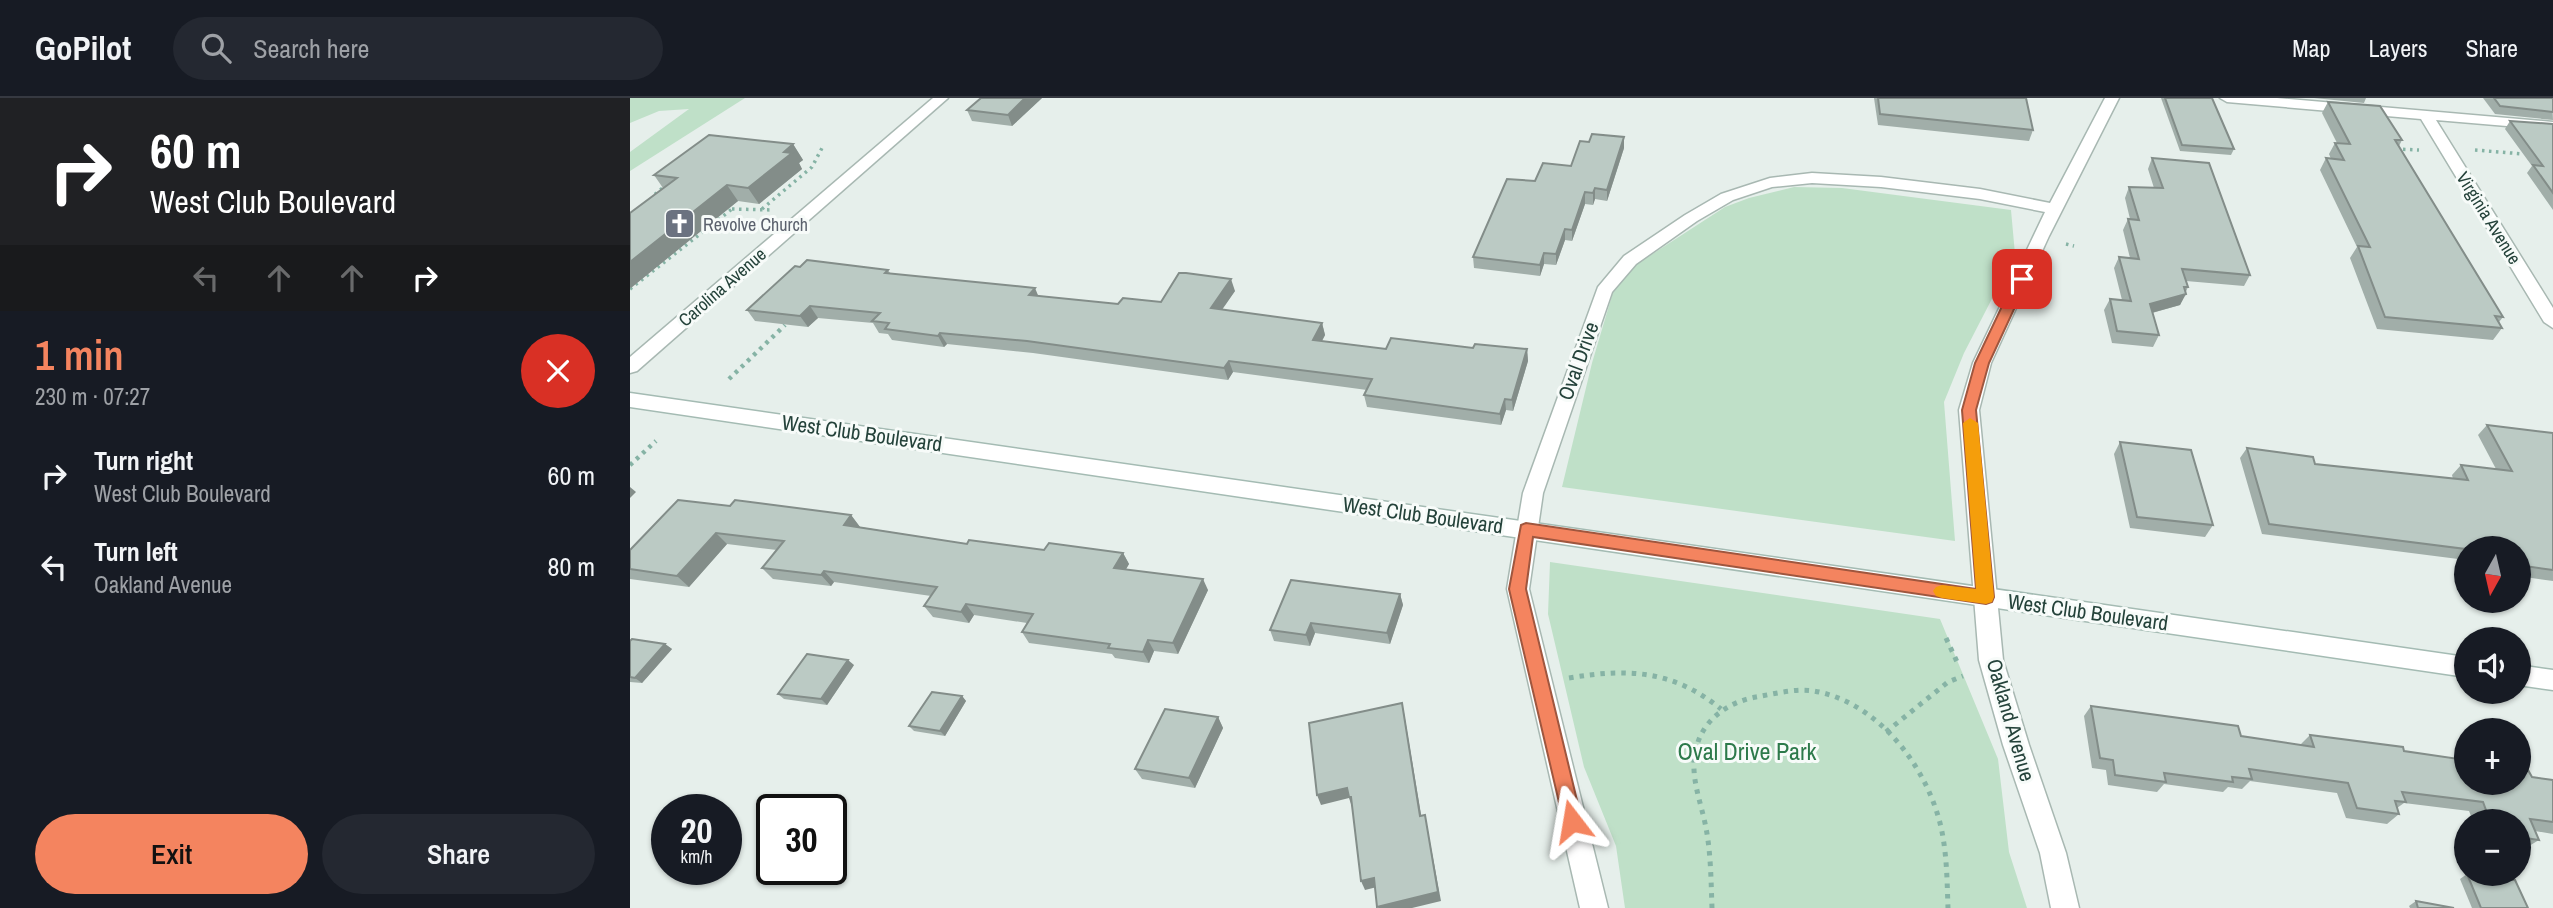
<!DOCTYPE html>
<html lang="en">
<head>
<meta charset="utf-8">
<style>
	body { margin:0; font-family:"Archivo Narrow",sans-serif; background:#242831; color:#f1f3f6; height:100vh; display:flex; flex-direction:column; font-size:26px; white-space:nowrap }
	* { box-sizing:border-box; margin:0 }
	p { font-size:23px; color:#9ea1a6 }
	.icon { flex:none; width:38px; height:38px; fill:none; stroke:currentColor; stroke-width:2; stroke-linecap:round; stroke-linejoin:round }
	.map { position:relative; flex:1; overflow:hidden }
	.details { display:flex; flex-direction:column; background:#171b24; width:630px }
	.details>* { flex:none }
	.banner { background:#202124; color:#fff; overflow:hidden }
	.needle { width:46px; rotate:188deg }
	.buttons { position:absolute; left:1824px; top:438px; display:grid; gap:14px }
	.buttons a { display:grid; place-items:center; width:77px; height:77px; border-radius:50%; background:#171b24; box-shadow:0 2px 5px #0004; font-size:35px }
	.speed { position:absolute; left:21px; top:696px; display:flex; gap:14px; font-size:35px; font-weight:700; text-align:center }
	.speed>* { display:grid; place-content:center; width:91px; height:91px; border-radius:50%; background:#171b24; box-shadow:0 2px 5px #0004; line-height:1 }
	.speed small { font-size:18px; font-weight:400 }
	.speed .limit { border:4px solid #111; border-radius:10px; background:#fff; color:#111 }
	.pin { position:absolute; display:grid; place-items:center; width:60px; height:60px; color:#fff; margin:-30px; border-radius:14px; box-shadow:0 4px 10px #0006 }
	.me { position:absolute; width:77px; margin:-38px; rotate:346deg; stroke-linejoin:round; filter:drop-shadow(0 0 5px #0008) }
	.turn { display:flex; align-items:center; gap:24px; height:147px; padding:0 35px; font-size:32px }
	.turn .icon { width:91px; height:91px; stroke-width:2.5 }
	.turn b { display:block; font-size:49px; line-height:60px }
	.lanes { display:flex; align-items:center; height:66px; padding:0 35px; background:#0003; justify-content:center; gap:35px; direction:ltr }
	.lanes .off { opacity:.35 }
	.round { display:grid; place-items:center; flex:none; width:74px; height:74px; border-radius:37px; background:#242831 }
	.headline { display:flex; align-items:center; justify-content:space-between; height:119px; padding:0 35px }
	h1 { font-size:42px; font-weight:600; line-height:52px; color:#f4845f }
	.cta { display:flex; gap:14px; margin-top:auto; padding:14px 35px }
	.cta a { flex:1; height:80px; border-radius:42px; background:#f4845f; color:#111; font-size:28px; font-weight:600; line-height:80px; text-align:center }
	.cta a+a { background:#242831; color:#f1f3f6 }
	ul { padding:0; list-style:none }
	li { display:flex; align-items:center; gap:21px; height:91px; padding:0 35px }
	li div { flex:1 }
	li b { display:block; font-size:26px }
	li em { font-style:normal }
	header { display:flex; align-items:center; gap:42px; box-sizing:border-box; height:98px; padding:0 35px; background:#171b24; border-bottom:2px solid #363941 }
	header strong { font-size:33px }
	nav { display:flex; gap:38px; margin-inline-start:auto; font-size:24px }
	.search { width:490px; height:63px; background:#242831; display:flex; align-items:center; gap:18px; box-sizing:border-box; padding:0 24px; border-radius:38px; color:#9ea1a6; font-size:26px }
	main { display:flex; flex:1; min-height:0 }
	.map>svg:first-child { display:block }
	.green { fill:#bfe0c8 }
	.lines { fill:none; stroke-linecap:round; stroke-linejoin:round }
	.street-casing { stroke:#a8b8b2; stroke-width:3 }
	.secondary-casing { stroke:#a4bbb3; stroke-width:3 }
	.path-far2 { stroke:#86b3a5; stroke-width:3.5; stroke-dasharray:2.5 4.5; stroke-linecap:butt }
	.path-far1 { stroke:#86b3a5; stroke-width:4.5; stroke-dasharray:3.5 5; stroke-linecap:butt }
	.path { stroke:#86b3a5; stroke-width:5; stroke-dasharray:4.5 6; stroke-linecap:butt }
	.street { fill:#fff; fill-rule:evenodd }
	.secondary { fill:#fff; fill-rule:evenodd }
	.wall { fill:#a1aea9 }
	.shaded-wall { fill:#838d89 }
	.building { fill:#bbcac4; stroke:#838d89; stroke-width:2 }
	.route { fill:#f4845f; stroke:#9f563e; stroke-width:2 }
	.slow { fill:#f59e0b }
	.labels { text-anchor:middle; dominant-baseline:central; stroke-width:6; stroke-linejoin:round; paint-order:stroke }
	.far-street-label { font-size:18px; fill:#24423a; stroke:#f7fbf9 }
	.far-worship-label { font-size:18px; fill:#5b616d; stroke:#f7fbf9; text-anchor:start }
	.street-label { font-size:21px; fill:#24423a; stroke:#f7fbf9 }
	.near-park-label { font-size:24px; fill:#2d7a4b; stroke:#f7fbf9 }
</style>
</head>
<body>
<header>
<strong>GoPilot</strong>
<div class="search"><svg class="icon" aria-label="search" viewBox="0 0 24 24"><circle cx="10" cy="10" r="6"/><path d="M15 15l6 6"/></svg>Search here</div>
<nav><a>Map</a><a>Layers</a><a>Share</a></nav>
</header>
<main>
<section class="details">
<div class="banner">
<div class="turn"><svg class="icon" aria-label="right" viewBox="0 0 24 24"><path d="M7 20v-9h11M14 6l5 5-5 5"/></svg><div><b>60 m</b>West Club Boulevard</div></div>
<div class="lanes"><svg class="icon off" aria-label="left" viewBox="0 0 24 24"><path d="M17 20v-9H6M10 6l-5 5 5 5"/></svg><svg class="icon off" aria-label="ahead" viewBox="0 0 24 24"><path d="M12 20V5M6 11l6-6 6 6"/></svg><svg class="icon off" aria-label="ahead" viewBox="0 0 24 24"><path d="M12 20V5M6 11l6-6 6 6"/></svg><svg class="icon" aria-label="right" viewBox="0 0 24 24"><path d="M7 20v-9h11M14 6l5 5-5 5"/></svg></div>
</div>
<div class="headline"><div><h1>1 min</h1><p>230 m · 07:27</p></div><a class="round" style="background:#d93025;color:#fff"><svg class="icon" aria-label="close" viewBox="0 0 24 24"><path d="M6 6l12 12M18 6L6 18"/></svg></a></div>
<ul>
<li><svg class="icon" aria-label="right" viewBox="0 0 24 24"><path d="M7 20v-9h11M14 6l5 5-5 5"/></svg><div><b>Turn right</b><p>West Club Boulevard</p></div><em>60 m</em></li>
<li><svg class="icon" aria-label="left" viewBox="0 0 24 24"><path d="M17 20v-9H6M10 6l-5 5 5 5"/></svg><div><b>Turn left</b><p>Oakland Avenue</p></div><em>80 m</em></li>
</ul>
<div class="cta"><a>Exit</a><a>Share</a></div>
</section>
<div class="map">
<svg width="1923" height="810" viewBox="0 0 1923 810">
	<rect width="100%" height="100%" fill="#e6efeb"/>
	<!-- green -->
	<g class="green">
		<path d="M0,0H115L0,73V54L59,11L29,13L0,25Z"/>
		<path d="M1164,89L1212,90L1381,112L1385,156L1334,255L1314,304L1325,443L932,389L962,265L986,184L1007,166L1095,109L1119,100Z"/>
		<path d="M920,464L1310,521L1368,661L1379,754L1397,810H995L986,748L954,669L918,516Z"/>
	</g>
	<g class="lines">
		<defs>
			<g id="street">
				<path d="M303,0H318L7,273L0,275V259Z"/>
				<path d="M1475,0H1489L1419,138L1361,265L1349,312L1373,562L1399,647L1436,755L1449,810H1421L1410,755L1373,647L1349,562L1329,312L1343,265L1415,114L1350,101L1251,89L1182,85L1142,89L1103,102L1067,123L1006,166L982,194L913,395L899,491L978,810H950L877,491L893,395L968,189L994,158L1055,117L1091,96L1140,80L1182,75L1251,79L1350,91L1420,105Z"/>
				<path d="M1590,0H1647L1923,24V32L1806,22L1923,210V230L1914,224L1791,21L1597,4Z"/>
			</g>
			<g id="secondary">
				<path d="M0,295L1836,559V579L0,309Z"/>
				<path d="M1888,567L1923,572V592L1888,587Z"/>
			</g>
		</defs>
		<!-- street casing -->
		<use href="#street" class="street-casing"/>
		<!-- secondary casing -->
		<use href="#secondary" class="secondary-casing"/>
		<!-- path-far2 -->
		<g class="path-far2">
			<path d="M1766,51L1789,52"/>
			<path d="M1845,52L1893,56"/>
			<path d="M25,102L23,98L36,87"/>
			<path d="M102,111L143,112"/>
			<path d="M132,111L182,69L192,50"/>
			<path d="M1436,146L1444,148"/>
			<path d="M0,191L102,111"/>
		</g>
		<!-- path-far1 -->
		<g class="path-far1">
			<path d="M99,281L155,227"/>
			<path d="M0,367L26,343"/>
		</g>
		<!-- path -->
		<g class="path">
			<path d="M1316,540L1328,566"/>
			<path d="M939,580C998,570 1043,572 1091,611"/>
			<path d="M1256,634L1318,584L1333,578"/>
			<path d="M1082,810C1081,784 1081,756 1076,730C1071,703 1058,675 1067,647C1075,620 1099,604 1126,599C1144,596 1165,590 1184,593C1247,604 1295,666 1310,725C1317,753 1317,782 1318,810"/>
		</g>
		<!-- street -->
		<use href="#street" class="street"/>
		<!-- secondary -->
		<use href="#secondary" class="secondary"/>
	</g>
	<!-- wall -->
	<g class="wall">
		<path d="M351,0H412L382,28L342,23L337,12Z"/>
		<path d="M1244,0H1396L1403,32L1399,43L1248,27Z"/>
		<path d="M1531,0H1582L1604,51L1601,57L1550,53Z"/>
		<path d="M1684,0H1736L1734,5Z"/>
		<path d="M1853,0H1923H1922L1923,22L1865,16Z"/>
		<path d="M1698,4L1772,42L1769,48L1873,219L1869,224L1872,230L1863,242L1747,231L1720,160L1727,149L1690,72L1696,60L1701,61L1699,56L1705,45H1707L1692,15Z"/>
		<path d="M1880,23L1923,26V112L1897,75L1902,68L1875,31Z"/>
		<path d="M163,46L173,62L169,65L172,71L129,106L108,103L0,190V115L33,90L24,77Z"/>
		<path d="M994,50L977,103L965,101L963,107L955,106L942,143L935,142L926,167L914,166L910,178L844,170L843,159L905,83L941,68Z"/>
		<path d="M1522,60L1620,177L1614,188L1556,183L1558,189L1550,207L1522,215L1529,237L1523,249L1482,245L1474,212L1480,201L1492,202L1484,170L1489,159L1500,160L1493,132L1498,121H1500L1495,100L1499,89L1524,90L1518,71Z"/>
		<path d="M258,172L260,175L409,198L488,206L531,204L605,193L591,212L692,225L695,237L692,243L756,251L843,250L897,251L898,263L883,313L876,312L871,327L737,309L734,297L737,292L603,274L598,282L403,255L317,246L314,249L262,242L258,236L249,235L243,225L188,220L178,229L125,223L117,212Z"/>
		<path d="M1857,327L1923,335V483L1888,478V450H1836V462L1632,436L1610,360L1617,350L1685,366L1823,381L1822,377L1831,367L1866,371L1848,337Z"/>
		<path d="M1490,344L1583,427L1575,439L1500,430L1484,356Z"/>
		<path d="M100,408L221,417L230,429L337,446L414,452L493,455L499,466L495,472L578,492L548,556L524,553L519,565L485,560L482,556L399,545L392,534L397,525L344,517L339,525L303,519L294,508L301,498L204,484L201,488L143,481L132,470L147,452L97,446L59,489L0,481V452Z"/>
		<path d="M770,496L773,507L760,546L685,535L680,548L644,543L640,532Z"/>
		<path d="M0,543L35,546L42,551L12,585L0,584Z"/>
		<path d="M224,567L197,607L154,601L148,596Z"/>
		<path d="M332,598L336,603L315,638L284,633L279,628Z"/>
		<path d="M1461,608L1611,638L1670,647L1680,637L1774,653L1902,679L1923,682V736L1905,733L1909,742L1894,751L1888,750V723H1843L1839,713L1774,705L1767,710L1769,716L1757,726L1716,720L1707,695L1620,683L1612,691L1598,689L1593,694L1534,686L1527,694L1478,687L1476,672L1462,670L1454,618Z"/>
		<path d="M588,619L593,630L565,690L512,681L505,671Z"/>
		<path d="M1837,776L1898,810H1842L1830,781Z"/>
		<path d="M1786,803L1824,810H1780L1779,808Z"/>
	</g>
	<!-- shaded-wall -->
	<g class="shaded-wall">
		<path d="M395,0H412L382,28L378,17Z"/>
		<path d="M994,39V50L977,103V92Z"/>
		<path d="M163,46L173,62L169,65L172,71L129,106L118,90L154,54Z"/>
		<path d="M97,87L108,103L1,190L0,189V164Z"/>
		<path d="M965,90V101L963,107V95Z"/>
		<path d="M955,94V106L942,143V132Z"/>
		<path d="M935,131V142L926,167V156Z"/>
		<path d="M914,155V166L910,178V167Z"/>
		<path d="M601,181L605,193L585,222L581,210Z"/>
		<path d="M405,190L410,202L399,197Z"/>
		<path d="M1556,196L1550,207L1514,217L1520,206Z"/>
		<path d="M180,208L188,220L178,229L170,218Z"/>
		<path d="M692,225L695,237L686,254L683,242Z"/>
		<path d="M310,235L317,246L314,249L308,238Z"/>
		<path d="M897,251L898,263L883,313L882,302Z"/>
		<path d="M599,263L603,274L598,282L594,270Z"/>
		<path d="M875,301L876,312L871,327L870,316Z"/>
		<path d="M0,389L6,394L0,400Z"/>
		<path d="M221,417L230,429L223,438L214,427Z"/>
		<path d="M86,435L97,446L59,489L47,478Z"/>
		<path d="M493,455L499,466L490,482L484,470Z"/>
		<path d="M194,473L204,484L201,488L191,477Z"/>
		<path d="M573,481L578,492L548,556L543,545Z"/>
		<path d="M770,496L773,507L760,546L757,535Z"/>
		<path d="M336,506L344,517L339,525L331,514Z"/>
		<path d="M681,525L685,535L680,548L676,537Z"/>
		<path d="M518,542L524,553L519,565L513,554Z"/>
		<path d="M35,546L42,551L12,585L5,580Z"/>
		<path d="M218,562L224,567L197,607L191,601Z"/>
		<path d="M332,598L336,603L315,638L310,633Z"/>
		<path d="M772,605L774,615L793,728L790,718Z"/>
		<path d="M588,619L593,630L565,690L559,680Z"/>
		<path d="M717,690L721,699L722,709L719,700L691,707L687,697Z"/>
		<path d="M795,717L811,803L782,810H748Z"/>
		<path d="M744,780L747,789L735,792L731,783Z"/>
	</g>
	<!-- building -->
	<g class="building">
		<path d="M351,0H395L378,17L337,12Z"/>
		<path d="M1248,0H1396L1403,32L1250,16Z"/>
		<path d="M1535,0H1582L1604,51L1552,47Z"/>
		<path d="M1864,0H1922L1923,1V14L1870,8Z"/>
		<path d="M1698,4L1750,8L1772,42H1765L1873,219L1865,218L1872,230L1755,219L1728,148L1740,149L1696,60L1714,62L1705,45L1720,46Z"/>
		<path d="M1880,23L1923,26V95L1903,67L1913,68Z"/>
		<path d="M962,36L994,39L977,92L965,90L963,95L955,94L942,132L935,131L926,156L914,155L910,167L843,159L877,81L905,83L913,65L941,68L950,43L959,44Z"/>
		<path d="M79,37L163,46L154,54L162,55L118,90L97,87L0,164V115L47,80L24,77Z"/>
		<path d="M1522,60L1579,65L1620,177L1552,171L1558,189H1554L1556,196L1520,206L1529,237L1487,233L1480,201L1501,203L1489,159L1509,161L1498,121L1509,122L1499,89L1533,90Z"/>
		<path d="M177,162L258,172L255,175L405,190L399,197L488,206L493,200L531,204L549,175H556L601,181L581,210L692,225L683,242L756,251L761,240L843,250L845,246L897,251L882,302L875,301L870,316L734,297L742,281L599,263L594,270L397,243L310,235L308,238L255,231L259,225L242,223L250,215L180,208L170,218L117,212L165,168L170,169Z"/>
		<path d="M1857,327L1923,335V472L1888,467V450H1836V451L1639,426L1617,350L1683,359L1685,366L1838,382L1831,367L1882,373Z"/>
		<path d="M1490,344L1561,352L1583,427L1507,419Z"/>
		<path d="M48,402L100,408L105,402L221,417L214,427L337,446L339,442L414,452L419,445L493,455L484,470L573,481L543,545L518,542L513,554L478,550L480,546L392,534L403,516L336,506L331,514L294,508L307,489L194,473L191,477L132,470L154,443L86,435L47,478L0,471V452Z"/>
		<path d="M661,482L770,496L757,535L681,525L676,537L640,532Z"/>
		<path d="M2,541L35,546L5,580L0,579V543Z"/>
		<path d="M177,556L218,562L191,601L148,596Z"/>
		<path d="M302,594L332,598L310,633L279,628Z"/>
		<path d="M772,605L790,718L795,717L808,794L747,809L744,780L731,783L721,699H719L717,690L687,697L679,625Z"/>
		<path d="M1461,608L1608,628L1611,638L1684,649L1680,637L1773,649L1774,653L1836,662V684H1888V670L1898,672L1902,679L1923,682V724L1900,721L1909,742L1888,739V723H1860L1853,704L1772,694L1776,704L1765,703L1769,716L1727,710L1718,685L1619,671L1622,681L1602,679L1603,684L1534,675L1536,684L1485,677L1483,662L1470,660Z"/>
		<path d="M535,611L588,619L559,680L505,671Z"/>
		<path d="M1837,776L1885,782L1898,810H1851Z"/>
		<path d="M1786,803L1824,810H1788Z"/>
	</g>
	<!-- route -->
	<path class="route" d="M1392,177L1398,181L1359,265L1346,312L1364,499L1362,504L1356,506L903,439L896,491L952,723L949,730L942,732L935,730L879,491L891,427L896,425L1346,491L1332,312L1345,265L1385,181Z"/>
	<!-- slow -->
	<path class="slow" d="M1340,320L1348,325L1364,499L1362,504L1356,506L1312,500L1306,498L1303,493L1306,489L1312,487L1346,491L1333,325Z"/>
	<!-- icons -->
	<defs>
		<symbol id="church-square" viewBox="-11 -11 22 22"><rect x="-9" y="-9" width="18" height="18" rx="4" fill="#6b7280" stroke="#f7fbf9"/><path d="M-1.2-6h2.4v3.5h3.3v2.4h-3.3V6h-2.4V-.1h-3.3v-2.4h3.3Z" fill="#fff"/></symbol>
	</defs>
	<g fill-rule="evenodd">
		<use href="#church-square" x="32" y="108" width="35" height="35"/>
	</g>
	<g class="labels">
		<!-- far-street labels -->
		<g class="far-street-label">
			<text transform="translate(1859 120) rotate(58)">Virginia Avenue</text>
			<text transform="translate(92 189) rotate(-41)">Carolina Avenue</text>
		</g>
		<!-- far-worship labels -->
		<g class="far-worship-label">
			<text x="73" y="126">Revolve Church</text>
		</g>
		<!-- street labels -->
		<g class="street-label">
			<text transform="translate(948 263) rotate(-70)">Oval Drive</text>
			<text transform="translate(232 335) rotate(8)">West Club Boulevard</text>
			<text transform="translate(793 417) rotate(8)">West Club Boulevard</text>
			<text transform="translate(1458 514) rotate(8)">West Club Boulevard</text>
			<text transform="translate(1381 622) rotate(74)">Oakland Avenue</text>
		</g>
		<!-- near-park labels -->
		<g class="near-park-label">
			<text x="1117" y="653">Oval Drive Park</text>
		</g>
	</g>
</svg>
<div class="buttons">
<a><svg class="needle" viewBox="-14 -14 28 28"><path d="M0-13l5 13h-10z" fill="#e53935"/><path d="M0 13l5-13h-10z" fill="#9ea1a6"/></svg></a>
<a><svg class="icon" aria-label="sound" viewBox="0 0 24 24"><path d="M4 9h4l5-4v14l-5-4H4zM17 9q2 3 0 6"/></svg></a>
<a>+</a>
<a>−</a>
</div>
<div class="speed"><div>20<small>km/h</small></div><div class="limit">30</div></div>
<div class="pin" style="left:1392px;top:181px;background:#d93025"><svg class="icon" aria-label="arrive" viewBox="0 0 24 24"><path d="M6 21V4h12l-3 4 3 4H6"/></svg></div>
<svg class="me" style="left:942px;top:723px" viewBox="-20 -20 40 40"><path d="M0-17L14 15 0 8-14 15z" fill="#f4845f" stroke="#fff" stroke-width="4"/></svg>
</div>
</main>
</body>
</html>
